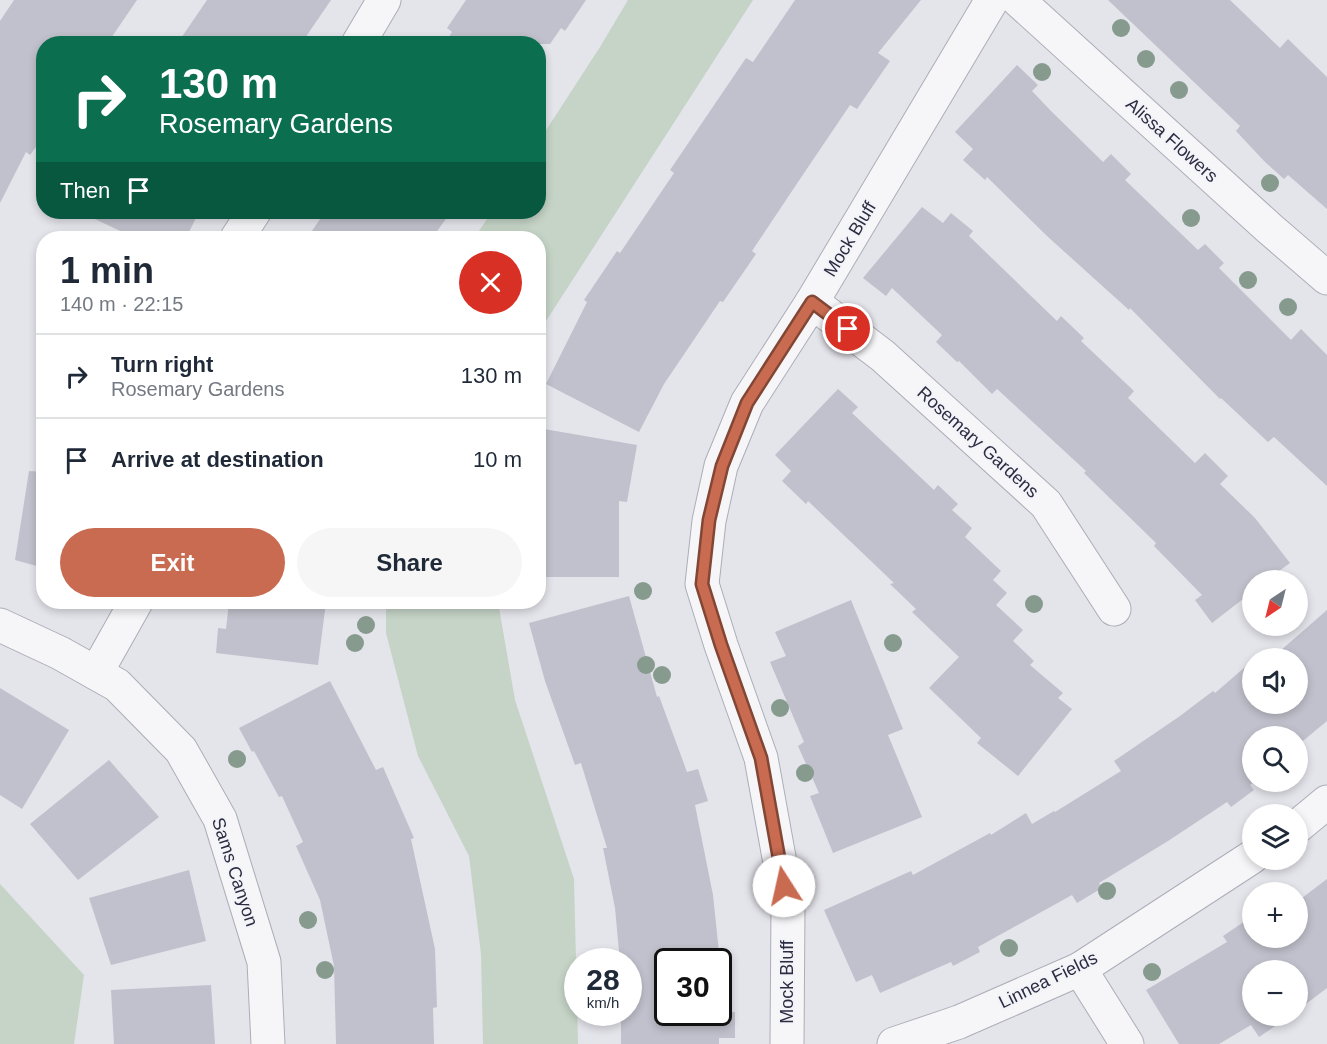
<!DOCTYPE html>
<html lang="en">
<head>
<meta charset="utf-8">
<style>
	body { margin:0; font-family:Helvetica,sans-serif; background:#f6f6f7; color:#1f2937; height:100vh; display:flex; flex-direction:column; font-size:22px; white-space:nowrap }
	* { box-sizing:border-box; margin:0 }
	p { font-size:20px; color:#747a83 }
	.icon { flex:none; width:33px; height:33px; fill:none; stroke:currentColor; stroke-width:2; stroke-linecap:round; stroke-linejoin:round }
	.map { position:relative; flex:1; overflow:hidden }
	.panel { position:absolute; left:36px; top:231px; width:510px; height:378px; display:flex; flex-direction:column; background:#fff; border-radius:24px; box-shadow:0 3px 9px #0003 }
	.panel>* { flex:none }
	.hud { position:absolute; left:36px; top:36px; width:510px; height:183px; border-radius:24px; box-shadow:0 3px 9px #0003; background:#0b6e4f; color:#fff; overflow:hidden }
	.needle { width:39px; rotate:215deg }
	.controls { position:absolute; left:1242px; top:570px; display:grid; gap:12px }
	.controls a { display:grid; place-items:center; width:66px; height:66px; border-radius:50%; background:#fff; box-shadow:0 3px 9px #0003; font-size:30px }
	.speed { position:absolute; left:564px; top:948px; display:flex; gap:12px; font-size:30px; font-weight:700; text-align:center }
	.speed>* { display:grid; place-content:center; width:78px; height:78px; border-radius:50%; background:#fff; box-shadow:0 3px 9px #0003; line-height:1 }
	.speed small { font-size:15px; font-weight:400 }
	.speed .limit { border:3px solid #111; border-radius:9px; background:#fff; color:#111 }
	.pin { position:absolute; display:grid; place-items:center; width:51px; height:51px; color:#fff; margin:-26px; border:3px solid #fff; border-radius:50%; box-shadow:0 2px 6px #0007 }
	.me { position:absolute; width:66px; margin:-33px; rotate:350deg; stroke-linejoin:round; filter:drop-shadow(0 0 4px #0008) }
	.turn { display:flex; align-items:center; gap:21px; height:126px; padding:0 24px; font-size:27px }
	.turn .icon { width:78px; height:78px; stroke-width:2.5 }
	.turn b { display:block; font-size:42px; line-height:51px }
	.then { display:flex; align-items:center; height:57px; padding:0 24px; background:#0003; gap:12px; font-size:22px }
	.round { display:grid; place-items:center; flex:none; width:63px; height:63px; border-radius:32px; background:#f6f6f7 }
	.summary { display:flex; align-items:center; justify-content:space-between; height:102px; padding:0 24px }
	h1 { font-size:36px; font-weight:600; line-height:45px }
	.button { display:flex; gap:12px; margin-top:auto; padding:12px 24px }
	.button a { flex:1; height:69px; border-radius:36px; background:#c86b51; color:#fff; font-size:24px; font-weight:600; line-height:69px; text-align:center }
	.button a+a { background:#f6f6f7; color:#1f2937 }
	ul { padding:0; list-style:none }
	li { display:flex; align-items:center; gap:18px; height:84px; padding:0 24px; border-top:2px solid #e0e1e3 }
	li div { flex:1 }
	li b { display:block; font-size:22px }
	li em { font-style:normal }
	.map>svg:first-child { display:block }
	.green { fill:#c5d4c7 }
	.building { fill:#c1c1cd }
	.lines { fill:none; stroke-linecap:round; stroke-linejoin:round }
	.minor-casing { stroke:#adadb8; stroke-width:35 }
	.minor { stroke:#f6f6f9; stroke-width:33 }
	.tree { fill:#869a8e }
	.route-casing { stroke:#824635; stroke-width:15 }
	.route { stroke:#c86b51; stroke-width:10 }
	.labels { text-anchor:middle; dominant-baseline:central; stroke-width:4.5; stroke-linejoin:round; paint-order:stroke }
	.street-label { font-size:18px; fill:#2c2c42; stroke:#f3f4f8 }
</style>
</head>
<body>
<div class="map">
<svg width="1327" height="1044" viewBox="0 0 1327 1044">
	<rect width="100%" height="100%" fill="#e4e4eb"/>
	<!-- green -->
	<g class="green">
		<path d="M628,0H753L539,332L538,238H474L492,212H538L539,141L600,47Z"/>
		<path d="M386,602H498L515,700L574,879L578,1044H483L481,954L469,856L418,756L386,633Z"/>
		<path d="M0,884L84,975L74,1044H0Z"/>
	</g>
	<!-- building -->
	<g class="building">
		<path d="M14,0H137L107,44H44V136L30,155L26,152L0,203V21Z"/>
		<path d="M207,0H331L301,44H177Z"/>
		<path d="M466,0H586L565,31L561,28L550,44H444L452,32L447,28Z"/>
		<path d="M795,0H921L878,53L890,61L857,109L850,105L796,185L752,251L756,254L723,302L720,301L664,384L639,432L546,384L587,302L584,300L617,251L620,253L674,173L670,170L746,58L753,62Z"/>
		<path d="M1108,0H1230L1280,48L1288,39L1327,77V209L1288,175L1284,179L1264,161L1236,131L1240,126Z"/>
		<path d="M1017,65L1038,85L1032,91L1050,110L1103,162L1111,154L1131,174L1125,180L1198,250L1205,244L1224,263L1219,268L1291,340L1301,329L1327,355V486L1274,437L1268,442L1221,398L1220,399L1130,308L1129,310L1047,236L987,177L985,180L963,160L973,149L955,132Z"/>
		<path d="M922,207L943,223L951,213L973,231L969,236L1057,321L1061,316L1084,338L1081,341L1134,391L1128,398L1195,463L1205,453L1228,476L1220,484L1255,518L1290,563L1267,580H1252V592L1212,623L1195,600L1202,595L1154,546L1156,543L1084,473L1086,471L997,389L992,394L959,361L957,362L936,342L942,335L892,288L886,296L863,278Z"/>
		<path d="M80,212H199L186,238H135Z"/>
		<path d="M325,212H451L432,238H307Z"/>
		<path d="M838,389L858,407L852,413L934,490L938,485L958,504L952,510L972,528L965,537L1001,571L993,580L1007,593L996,605L1023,630L1013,641L1034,661L1030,665L1063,693L1058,698L1072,709L1018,776L977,743L981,738L929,688L959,657L912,612L916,609L890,584L894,583L808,501L806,504L782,481L791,471L775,455Z"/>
		<path d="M538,428L637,445L627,502L619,501V577H538Z"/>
		<path d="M29,471L44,472V568L15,560Z"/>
		<path d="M629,596L657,697L659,696L687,772L698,769L708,801L695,805L713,895L720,962H668V1012H735V1038H719V1044H621V1012H628V962H620L615,908L603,848H607L581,763L575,765L545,681L529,623Z"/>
		<path d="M851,600L903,729L888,735L922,817L833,853L810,796L819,793L798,746L804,742L770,662L786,656L775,632Z"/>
		<path d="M229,602H326L318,665L216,653L218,628L226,629Z"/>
		<path d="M1327,610V721L1298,745V736H1252V782H1254L1250,785L1254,790L1231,807L1227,802L1168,841L1099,883L1102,888L1077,903L1072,895L978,947L980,952L953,966L951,962L880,993L872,975L856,982L824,910L911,871L913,875L990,833L991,835L1026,813L1032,824L1054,811L1055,812L1121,771L1114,761L1180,716L1213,691L1215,693L1252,661V704H1298V658H1272Z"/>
		<path d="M330,681L376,770L383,767L414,838L411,839L435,949L437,1007L433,1008L434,1044H336L334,966L320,900L296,846L303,842L282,796L279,797L254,751L252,752L239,728Z"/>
		<path d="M0,688L69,730L22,809L0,795Z"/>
		<path d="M109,760L159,817L78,880L30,824Z"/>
		<path d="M189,870L206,941L111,965L89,898Z"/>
		<path d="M1327,879V988L1298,1010V970H1252V1016H1290L1259,1037L1251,1025L1219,1044H1179L1146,990L1227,942L1223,936L1245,921L1252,931V938H1298V901Z"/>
		<path d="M211,985L215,1044H114L111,990Z"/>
	</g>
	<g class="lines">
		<defs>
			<g id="minor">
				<path d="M1018,0L1269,228L1327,278"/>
				<path d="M358,44L384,0"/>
				<path d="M237,238L254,212"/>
				<path d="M812,302L883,356L1046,504L1114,609"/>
				<path d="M0,625L60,653L117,685L181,750L220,819L264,962L268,1044"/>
				<path d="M96,673L136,602"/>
				<path d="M1298,826L1327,802"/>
				<path d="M1080,969L1127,1044"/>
				<path d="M787,1044L788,907L761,758L721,645L702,584L709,521L721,466L747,403L812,302L992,0"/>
				<path d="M894,1044L959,1022L1080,969L1252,857"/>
			</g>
		</defs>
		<!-- minor casing -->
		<use href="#minor" class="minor-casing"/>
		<!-- minor -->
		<use href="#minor" class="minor"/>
	</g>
	<!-- trees -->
	<g class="tree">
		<circle cx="1121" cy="28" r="9"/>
		<circle cx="1146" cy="59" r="9"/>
		<circle cx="1042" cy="72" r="9"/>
		<circle cx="1179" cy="90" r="9"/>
		<circle cx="1270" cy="183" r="9"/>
		<circle cx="1191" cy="218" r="9"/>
		<circle cx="1248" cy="280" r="9"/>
		<circle cx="1288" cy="307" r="9"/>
		<circle cx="643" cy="591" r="9"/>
		<circle cx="1034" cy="604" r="9"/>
		<circle cx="366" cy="625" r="9"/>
		<circle cx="355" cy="643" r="9"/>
		<circle cx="893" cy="643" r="9"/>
		<circle cx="646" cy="665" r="9"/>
		<circle cx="662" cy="675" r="9"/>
		<circle cx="780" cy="708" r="9"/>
		<circle cx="237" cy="759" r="9"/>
		<circle cx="805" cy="773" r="9"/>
		<circle cx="1107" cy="891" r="9"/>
		<circle cx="308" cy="920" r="9"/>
		<circle cx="1009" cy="948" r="9"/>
		<circle cx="325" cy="970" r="9"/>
		<circle cx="1152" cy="972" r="9"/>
	</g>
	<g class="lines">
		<defs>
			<path id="route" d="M784,886L761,758L721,645L702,584L709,520L722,466L747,403L812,302L848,329"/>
		</defs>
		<!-- route casing -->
		<use href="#route" class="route-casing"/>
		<!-- route -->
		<use href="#route" class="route"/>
	</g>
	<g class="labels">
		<!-- street labels -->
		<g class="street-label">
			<text transform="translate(1172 140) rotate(42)">Alissa Flowers</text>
			<text transform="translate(850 239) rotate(-59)">Mock Bluff</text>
			<text transform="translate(978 442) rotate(42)">Rosemary Gardens</text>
			<text transform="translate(235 872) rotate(72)">Sams Canyon</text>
			<text transform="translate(1048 980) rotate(-26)">Linnea Fields</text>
			<text transform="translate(787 982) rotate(-90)">Mock Bluff</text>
		</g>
	</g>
</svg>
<div class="controls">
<a><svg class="needle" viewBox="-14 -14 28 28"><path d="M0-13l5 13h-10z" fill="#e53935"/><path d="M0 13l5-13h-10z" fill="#747a83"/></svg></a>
<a><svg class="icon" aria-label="sound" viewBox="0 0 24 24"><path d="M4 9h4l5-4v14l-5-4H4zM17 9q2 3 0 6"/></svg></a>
<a><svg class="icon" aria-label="search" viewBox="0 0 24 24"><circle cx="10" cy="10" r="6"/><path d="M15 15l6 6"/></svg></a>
<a><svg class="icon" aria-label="layers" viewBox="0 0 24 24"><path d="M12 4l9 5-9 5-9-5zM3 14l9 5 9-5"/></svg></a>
<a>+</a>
<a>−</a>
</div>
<div class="speed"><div>28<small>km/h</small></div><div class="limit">30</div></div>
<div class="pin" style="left:848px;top:329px;background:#d93025"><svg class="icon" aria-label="arrive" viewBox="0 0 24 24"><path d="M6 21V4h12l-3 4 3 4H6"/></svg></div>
<svg class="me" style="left:784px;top:886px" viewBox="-20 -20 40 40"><circle r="19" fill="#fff"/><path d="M0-13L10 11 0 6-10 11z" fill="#c86b51"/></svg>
<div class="hud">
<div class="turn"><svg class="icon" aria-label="right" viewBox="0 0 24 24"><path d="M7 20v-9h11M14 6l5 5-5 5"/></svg><div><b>130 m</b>Rosemary Gardens</div></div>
<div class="then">Then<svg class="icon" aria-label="arrive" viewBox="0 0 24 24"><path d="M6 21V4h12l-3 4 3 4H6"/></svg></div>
</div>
<section class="panel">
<div class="summary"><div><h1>1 min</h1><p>140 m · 22:15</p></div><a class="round" style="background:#d93025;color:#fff"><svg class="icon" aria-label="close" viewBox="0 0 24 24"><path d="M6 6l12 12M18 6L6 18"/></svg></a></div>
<ul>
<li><svg class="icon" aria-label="right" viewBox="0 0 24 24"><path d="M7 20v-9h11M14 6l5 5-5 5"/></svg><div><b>Turn right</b><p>Rosemary Gardens</p></div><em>130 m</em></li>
<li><svg class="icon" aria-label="arrive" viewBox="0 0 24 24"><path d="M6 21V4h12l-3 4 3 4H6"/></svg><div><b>Arrive at destination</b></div><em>10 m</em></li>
</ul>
<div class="button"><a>Exit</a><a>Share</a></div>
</section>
</div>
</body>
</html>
